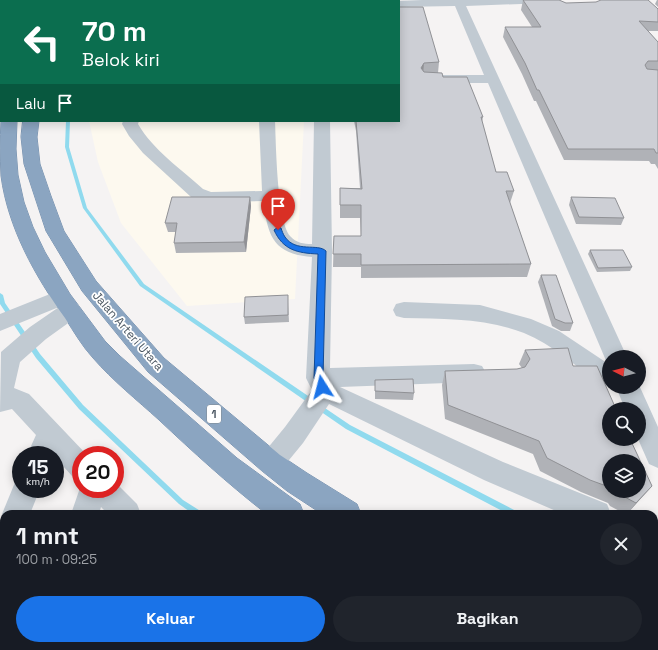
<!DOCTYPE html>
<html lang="id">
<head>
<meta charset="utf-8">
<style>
	body { margin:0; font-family:"Space Grotesk",sans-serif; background:#20242c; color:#f1f3f6; height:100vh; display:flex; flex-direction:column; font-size:15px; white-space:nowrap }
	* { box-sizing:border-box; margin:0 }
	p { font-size:13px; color:#9ea1a6 }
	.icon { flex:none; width:22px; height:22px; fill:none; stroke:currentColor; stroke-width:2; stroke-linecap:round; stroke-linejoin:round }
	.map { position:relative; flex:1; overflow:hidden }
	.panel { position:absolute; left:0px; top:510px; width:658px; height:140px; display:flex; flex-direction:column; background:#171b24; border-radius:12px 12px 0 0; box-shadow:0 2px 10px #0003 }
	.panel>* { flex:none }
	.hud { position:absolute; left:0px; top:0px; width:400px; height:122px; box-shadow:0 2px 10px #0003; background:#0b6e4f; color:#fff; overflow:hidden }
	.needle { width:26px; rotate:276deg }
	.tools { position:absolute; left:602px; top:350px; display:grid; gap:8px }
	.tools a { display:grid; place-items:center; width:44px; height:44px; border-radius:50%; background:#171b24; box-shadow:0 2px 10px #0003; font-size:20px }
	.speed { position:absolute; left:12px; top:446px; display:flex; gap:8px; font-size:20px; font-weight:700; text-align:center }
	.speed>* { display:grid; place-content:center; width:52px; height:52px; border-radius:50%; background:#171b24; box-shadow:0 2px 10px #0003; line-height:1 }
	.speed small { font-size:10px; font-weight:400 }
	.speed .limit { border:6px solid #d22; background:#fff; color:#111 }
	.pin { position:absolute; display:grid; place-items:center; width:34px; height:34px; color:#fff; margin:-41px -17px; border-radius:50% 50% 50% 0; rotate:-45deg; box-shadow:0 0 4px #0007 }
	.pin .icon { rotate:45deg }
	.me { position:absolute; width:44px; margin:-22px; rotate:351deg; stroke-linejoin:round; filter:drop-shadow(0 0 3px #0008) }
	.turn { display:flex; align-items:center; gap:14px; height:84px; padding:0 16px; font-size:18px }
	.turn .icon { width:52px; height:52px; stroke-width:2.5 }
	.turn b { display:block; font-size:28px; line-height:34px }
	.then { display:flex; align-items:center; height:38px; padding:0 16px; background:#0003; gap:8px; font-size:15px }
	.round { display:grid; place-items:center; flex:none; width:42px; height:42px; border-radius:21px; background:#20242c }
	.summary { display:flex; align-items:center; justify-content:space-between; height:68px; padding:0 16px }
	h1 { font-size:24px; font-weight:700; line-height:30px }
	.cta { display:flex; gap:8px; margin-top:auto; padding:8px 16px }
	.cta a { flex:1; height:46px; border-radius:24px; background:#1a73e8; color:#fff; font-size:16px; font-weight:700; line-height:46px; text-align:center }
	.cta a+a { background:#20242c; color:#f1f3f6 }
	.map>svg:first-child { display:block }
	.commercial { fill:#fdf9ef }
	.water { fill:#90daee }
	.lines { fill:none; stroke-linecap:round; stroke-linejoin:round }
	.stream { fill:#90daee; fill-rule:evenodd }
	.highway-casing { stroke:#7690ad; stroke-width:1 }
	.minor { fill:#c1cad2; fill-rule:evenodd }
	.highway { fill:#8ba5c1; fill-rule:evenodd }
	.wall { fill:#b0b2b7; fill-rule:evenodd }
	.shaded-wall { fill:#909195 }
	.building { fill:#cdcfd5; stroke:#909195 }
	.route { fill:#1a73e8; stroke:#114b97 }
	.labels { text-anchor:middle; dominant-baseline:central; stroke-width:3.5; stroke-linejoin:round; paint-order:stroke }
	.shield { fill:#fff; stroke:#808990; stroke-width:1 }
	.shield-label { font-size:11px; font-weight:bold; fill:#4a5661 }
	.street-label { font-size:12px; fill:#4a5661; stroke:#fff }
</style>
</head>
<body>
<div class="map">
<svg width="658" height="650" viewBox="0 0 658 650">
	<rect width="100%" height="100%" fill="#f5f3f3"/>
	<!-- commercial -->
	<path class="commercial" d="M89,121H304L295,299L187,306L121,223L98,162Z"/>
	<!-- water -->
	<path class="water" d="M0,0H350L1,1L0,39Z"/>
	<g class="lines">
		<!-- stream -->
		<g class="stream">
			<path d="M66,121H70L69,147L87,208L144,284L314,400L315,402L314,404L312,405L310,404L140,286L83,208L65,147Z"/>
			<path d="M0,293L3,295L5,303L40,354L83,405L183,500L202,512L203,514H193L179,504L79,409L36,358L0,304Z"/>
			<path d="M319,404L350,425L518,512L519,514H508L346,429L317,409L316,407L317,405Z"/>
			<path d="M654,564L658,565V573L654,572Z"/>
			<path d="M394,646C400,646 407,644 409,650C403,650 396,650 394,646Z"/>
		</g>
		<defs>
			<g id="highway">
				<rect x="24" y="0" width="12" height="1"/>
				<rect x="40" y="0" width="12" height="1"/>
				<path d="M1,121H17L16,149L18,175L24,202L33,227L45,252L70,294L105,341L120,356L237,458L300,504L304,514H267L264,512C227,483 193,452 159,420C137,400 113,381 93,358C82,346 74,332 65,318C35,276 8,228 1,176C0,157 0,139 1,121Z"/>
				<path d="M23,121H39L37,137L40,164L51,196L64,231L96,281L164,358L280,455L307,473L357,504L361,514H322L287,491L262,471L148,372L82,291L46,231L24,164L21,137Z"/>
				<path d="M499,646H538L539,650H500Z"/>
				<path d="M593,646H635L636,650H594Z"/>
			</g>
		</defs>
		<!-- highway casing -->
		<use href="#highway" class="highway-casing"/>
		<!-- minor -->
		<g class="minor">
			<path d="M422,0H553L547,3L466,6L627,357H609V364H607L609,365V387L601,384C576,367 552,344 524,333C486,318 445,319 404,318L396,316L393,310L396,304L404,302L480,305L531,319L559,331L607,363L488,83H438L433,82L431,79L433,76L438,75H484L455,6L399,7V1H397Z"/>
			<path d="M123,121H139L138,124C153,150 181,169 203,189L211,192L262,191L259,121H275C276,144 277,220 290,236C296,243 304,244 312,244L314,121H330L332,251L330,368L474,364L482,366L486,373L482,380L474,382L340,387L503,462L607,504L611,514H563L484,480L329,404L303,443L280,471L271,475L262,471L258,463L262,455L285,427L312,390L306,378L312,257C273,254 268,236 263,201L210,202L191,197L143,153L129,136L122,124Z"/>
			<path d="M60,290L67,293L71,298L68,303L78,304L81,310L78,316L46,339L20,362L14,388L29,394L87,455H81V479L72,476L55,457V455H27L36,435L12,409L0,412L1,352L30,327L59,307L0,331V314Z"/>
			<path d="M639,385L658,427V468L649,464L638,439H639V409H625L616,387H639Z"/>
			<path d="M21,478V489H40L30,514H4V519L2,514L16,480Z"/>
			<path d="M115,482L137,504L141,514H108L101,507L99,514H71L81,485V489H115Z"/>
			<path d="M654,521L658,522V551L654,550Z"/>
			<path d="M4,528V565L0,567V529Z"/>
			<rect x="0" y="586" width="4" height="32"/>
			<path d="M87,646H119L118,650H86Z"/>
			<path d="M211,646H247L248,650H212Z"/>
		</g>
		<!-- highway -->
		<use href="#highway" class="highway"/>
	</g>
	<!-- wall -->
	<g class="wall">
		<path d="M523,0L658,9V31H648L658,42V169L655,164H651L649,161L564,160L536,101H534L522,74L503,37L505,27H532L521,10Z"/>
		<path d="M657,0H658V7L655,4Z"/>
		<path d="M399,7L439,62L438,73L443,77L483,117L482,122L496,172L514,191L510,203L531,264L527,277L361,278V267H333L334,236H361L360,218H340V188H360L356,131L354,121H399Z"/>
		<path d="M250,197L251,206L246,252L176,253L174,243L176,232H168L165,223Z"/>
		<path d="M571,197L624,218L621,225L576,224L569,205Z"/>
		<path d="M590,250L632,267L630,271L597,272L588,254Z"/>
		<path d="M541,275L573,323L570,331H561L552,326L538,282Z"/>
		<path d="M288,302L289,322L245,324L244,317Z"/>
		<path d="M525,350L573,366L652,486L627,514H625L610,506L608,503L581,492L540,471L533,454L445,419L442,385L445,371L517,369L522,368L519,364ZM609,461L639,491H609Z"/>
		<path d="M375,380L414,393L413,400L375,399Z"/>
	</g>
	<!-- shaded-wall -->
	<g class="shaded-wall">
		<path d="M424,63L423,75L421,68Z"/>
		<path d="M250,197L251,206L246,252L244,242Z"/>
		<path d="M652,486L641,498L627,514L636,503Z"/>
		<path d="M50,646H59L58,650H49Z"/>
		<path d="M201,646H204L205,647V650H201Z"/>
	</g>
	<!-- building -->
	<g class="building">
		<path d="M523,0H559L566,3L596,2L601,0H648L657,8L658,9V22L639,21L658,42V61H648L645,65L647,69L658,70V153H656L654,149H568L539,90H537L525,63L505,27H541Z"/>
		<path d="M399,7H423L439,62L424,63L421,68L424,72L442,73L443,77H467L483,117H481L496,172H507L514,191H506L531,264L361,265V254H333L334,236H361V205H340V188L362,189L356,121H399Z"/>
		<path d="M172,197H250L244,242L174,243L177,223H165Z"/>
		<path d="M571,197L615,198L624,218L579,217Z"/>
		<path d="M590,250H623L632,267L598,268Z"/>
		<path d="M541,275H556L573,323H565L555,319Z"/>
		<path d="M288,295V315L244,317L245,297Z"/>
		<path d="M568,348L573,366H597L616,409H609V439H630L652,486L636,503L619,494L617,491H639V461H609V487L590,480L547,458L539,441L448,405L445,371L517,369L525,367L530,359L525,350Z"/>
		<path d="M413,379L414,393L375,391V380Z"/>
		<path d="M0,629H4V646H50L49,650H0Z"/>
		<path d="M127,646H201V650H126Z"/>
	</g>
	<!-- route -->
	<path class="route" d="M278,227L281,228C282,231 283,234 285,237C296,253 318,243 326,251L323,378L327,387L326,390H318L314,378L318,254C297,253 283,250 274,230Z"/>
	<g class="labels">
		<!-- shield labels -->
		<rect class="shield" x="207" y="405" width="14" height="18" rx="3"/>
		<g class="shield-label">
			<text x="214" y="414">1</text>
		</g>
		<!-- street labels -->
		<g class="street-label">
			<text transform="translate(128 331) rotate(49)">Jalan Arteri Utara</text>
		</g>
	</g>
</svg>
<div class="tools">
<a><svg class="needle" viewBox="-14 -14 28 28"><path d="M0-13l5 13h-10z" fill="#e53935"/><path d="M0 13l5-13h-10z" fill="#9ea1a6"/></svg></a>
<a><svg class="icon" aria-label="search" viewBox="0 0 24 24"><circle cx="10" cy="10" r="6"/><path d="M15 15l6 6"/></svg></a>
<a><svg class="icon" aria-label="layers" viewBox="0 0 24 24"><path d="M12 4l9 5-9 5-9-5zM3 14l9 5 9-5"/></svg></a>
</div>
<div class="speed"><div>15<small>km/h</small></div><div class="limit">20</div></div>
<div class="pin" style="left:278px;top:230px;background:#d93025"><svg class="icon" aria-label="arrive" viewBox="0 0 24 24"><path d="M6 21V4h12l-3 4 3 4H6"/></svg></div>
<svg class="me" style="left:322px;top:387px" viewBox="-20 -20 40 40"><path d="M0-17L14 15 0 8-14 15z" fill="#1a73e8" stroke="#fff" stroke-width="4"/></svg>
<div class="hud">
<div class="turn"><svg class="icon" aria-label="left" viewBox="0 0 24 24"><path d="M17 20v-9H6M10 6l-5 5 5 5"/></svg><div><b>70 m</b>Belok kiri</div></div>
<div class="then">Lalu<svg class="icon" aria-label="arrive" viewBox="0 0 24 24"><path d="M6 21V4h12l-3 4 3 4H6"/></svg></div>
</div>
<section class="panel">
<div class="summary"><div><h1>1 mnt</h1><p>100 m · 09:25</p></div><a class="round"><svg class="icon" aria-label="close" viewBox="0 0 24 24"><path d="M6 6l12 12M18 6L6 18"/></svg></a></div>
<div class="cta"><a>Keluar</a><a>Bagikan</a></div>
</section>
</div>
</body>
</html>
